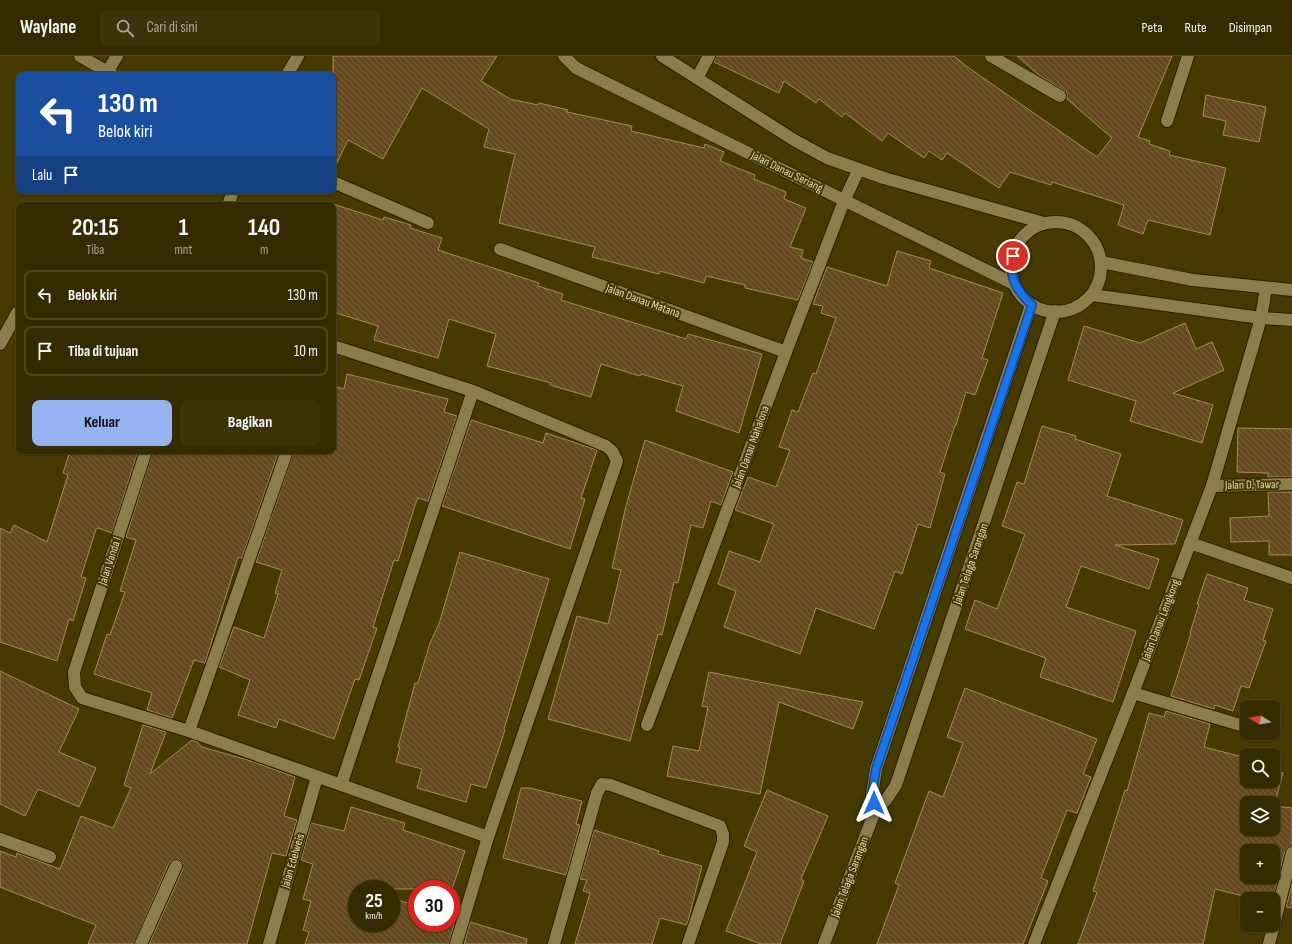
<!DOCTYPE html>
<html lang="id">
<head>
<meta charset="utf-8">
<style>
	body { margin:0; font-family:"Sofia Sans Condensed",sans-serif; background:#3c330b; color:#f1f3f6; height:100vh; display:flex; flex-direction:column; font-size:15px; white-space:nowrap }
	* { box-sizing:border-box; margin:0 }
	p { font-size:13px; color:#a9a799 }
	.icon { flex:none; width:22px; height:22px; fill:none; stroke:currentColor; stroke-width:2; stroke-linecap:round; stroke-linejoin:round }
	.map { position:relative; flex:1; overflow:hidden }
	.side { position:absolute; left:16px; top:146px; width:320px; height:252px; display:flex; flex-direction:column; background:#342b01; border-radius:8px; box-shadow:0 1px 3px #0004,0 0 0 1px #4e4723 }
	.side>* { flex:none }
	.guide { position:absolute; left:16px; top:16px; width:320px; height:122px; border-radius:8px; box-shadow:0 1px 3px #0004,0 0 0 1px #4e4723; background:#1a4fa0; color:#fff; overflow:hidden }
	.needle { width:26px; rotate:281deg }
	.fabs { position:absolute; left:1240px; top:644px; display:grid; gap:8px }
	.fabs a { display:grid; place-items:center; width:40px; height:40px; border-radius:8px; background:#342b01; box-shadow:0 1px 3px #0004,0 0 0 1px #4e4723; font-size:20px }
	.speed { position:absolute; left:348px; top:824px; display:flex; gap:8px; font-size:20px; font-weight:700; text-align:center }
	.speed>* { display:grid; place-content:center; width:52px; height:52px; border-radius:50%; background:#342b01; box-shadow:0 1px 3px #0004,0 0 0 1px #4e4723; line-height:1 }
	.speed small { font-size:10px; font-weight:400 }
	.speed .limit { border:6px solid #d22; background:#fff; color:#111 }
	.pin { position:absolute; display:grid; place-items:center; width:34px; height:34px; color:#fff; margin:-17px; border:2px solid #fff; border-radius:50%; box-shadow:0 1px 4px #0007 }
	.me { position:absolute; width:44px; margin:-22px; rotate:0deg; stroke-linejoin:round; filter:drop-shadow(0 0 3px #0008) }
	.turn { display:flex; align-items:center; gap:14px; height:84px; padding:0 16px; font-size:18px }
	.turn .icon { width:52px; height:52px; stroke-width:2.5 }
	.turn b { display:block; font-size:28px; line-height:34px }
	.then { display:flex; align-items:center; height:38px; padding:0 16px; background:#0003; gap:8px; font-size:15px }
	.eta { display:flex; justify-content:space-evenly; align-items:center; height:68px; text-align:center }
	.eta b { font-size:24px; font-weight:700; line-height:28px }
	.action { display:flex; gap:8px; margin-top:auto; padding:8px 16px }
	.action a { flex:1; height:46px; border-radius:8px; background:#95b2f1; color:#111; font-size:16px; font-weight:700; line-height:46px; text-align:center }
	.action a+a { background:#3c330b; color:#f1f3f6 }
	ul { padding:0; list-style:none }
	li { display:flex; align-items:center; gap:12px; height:50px; margin:0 8px 6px; padding:0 8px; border:2px solid #4e4723; border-radius:8px }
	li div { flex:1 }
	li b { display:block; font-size:15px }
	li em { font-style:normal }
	header { display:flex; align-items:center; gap:24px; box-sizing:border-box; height:56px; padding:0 20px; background:#342b01; border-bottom:1px solid #4e4723 }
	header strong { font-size:19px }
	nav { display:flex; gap:22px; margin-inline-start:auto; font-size:14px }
	.search { width:280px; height:36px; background:#3c330b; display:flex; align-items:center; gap:10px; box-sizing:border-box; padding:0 14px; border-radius:8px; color:#a9a799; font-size:15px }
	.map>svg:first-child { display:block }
	.building { fill:url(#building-back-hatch); stroke:#a8885d; fill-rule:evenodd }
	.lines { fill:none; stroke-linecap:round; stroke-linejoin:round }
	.minor-casing { stroke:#282107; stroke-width:14 }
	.minor { stroke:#8c7e4c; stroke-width:12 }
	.route-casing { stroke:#114b97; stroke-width:10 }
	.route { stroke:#1a73e8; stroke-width:7 }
	.labels { text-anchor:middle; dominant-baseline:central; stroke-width:4; stroke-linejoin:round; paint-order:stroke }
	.street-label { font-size:12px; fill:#dfd9bf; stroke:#463901 }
</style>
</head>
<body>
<header>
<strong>Waylane</strong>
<div class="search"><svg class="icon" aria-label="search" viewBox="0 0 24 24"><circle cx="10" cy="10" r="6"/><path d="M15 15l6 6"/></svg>Cari di sini</div>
<nav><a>Peta</a><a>Rute</a><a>Disimpan</a></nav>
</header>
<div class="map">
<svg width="1292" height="888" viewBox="0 0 1292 888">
	<defs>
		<pattern id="building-back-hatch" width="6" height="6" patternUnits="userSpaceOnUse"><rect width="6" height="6" fill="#66491e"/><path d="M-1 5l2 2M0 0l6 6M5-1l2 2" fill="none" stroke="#7b633d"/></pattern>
	</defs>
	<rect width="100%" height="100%" fill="#463901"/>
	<!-- building -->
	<g class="building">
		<path d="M333,0H497L481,25L510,43L538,49L539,47L568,54L567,56L632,70L631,75L704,92L705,88L724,96L720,105L755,119L754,123L786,136L784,143L806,152L790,191L803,194L801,202L813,206L798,244L745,232V229L706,220L704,227L660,215L659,218L592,201L595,191L499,167L515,98L484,91L489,73L422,32L383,103L348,84L333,115Z"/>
		<path d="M716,0H954L966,10L1097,101L1112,82L1067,43V37L1064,34L1040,20L1017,0H1172L1138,81L1150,85L1149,88L1170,95L1169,99L1226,112L1210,179L1148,164L1143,178L1118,169L1124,149L1052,126L1051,129L1010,116L999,132L947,97L942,104L929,95L924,102L888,77L882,85L845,57L842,61L819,43L816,47L784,25L779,37L714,6Z"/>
		<path d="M1206,39L1266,51L1259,86L1223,79L1226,65L1203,60Z"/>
		<path d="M333,148L383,164L384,161L411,169L410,172L442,182L438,194L539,227L538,230L563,238L561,244L686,283L688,278L762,298L739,377L676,355L683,330L641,318L640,320L601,308L591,341L550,329L551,327L487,310L496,278L449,263L438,302L374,284L378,270L333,256Z"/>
		<path d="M897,195L931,205L929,212L1003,237L982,302L988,304L975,339L966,336L956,369H955L940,416L945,418L930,472L918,468L902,518L895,515L874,573L816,552L800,598L724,571L736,535L718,528L729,495L760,506L774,468L735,454L748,421L776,431L790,394L779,391L792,354L798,356L813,317L816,318L836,262L821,257L823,250L813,248L827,211L887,230Z"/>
		<path d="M1185,267L1196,293L1212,286L1224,314L1173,337L1213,349L1202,387L1130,365L1136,345L1068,324L1084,270L1140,287Z"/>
		<path d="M347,318L448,343L444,356L457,360L428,445L418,442L415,449L398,505L394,504L373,571L377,572L359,624L355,623L334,683L279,663L276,672L238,659L250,624L219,611L234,571L264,582L278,538L275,537L282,514L256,506L294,395H333V330L344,333Z"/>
		<path d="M471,364L543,387L546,377L597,394L581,442L585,443L570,493L442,450Z"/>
		<path d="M1042,370L1076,380L1075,383L1121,398L1107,440L1183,464L1175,488L1115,489L1159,503L1149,533L1081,510L1066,551L1136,575L1113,646L1040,621L1046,602L965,573L975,544L997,553L1025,478L1002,470L1017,426L1024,428Z"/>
		<path d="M1238,372L1292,373V421H1268V417L1237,416Z"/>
		<path d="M645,384L733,416L721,449L711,445L703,472L691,469L678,527L674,526L662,579L658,578L630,685L548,663L577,560L608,568L621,514L612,512L626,450Z"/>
		<path d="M70,395H138L112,477L98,472L96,473L81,521L86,522L73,565L69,563L57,605L0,586V472L10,477L14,469L47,486L68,419L63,417Z"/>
		<path d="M153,395H279L242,502L238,501L205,607L194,604L172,662L147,654L152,637L94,618L107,578L110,579L125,536L120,535L136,484L126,481Z"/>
		<path d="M1268,436H1292V499H1269V485L1231,486L1230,462L1269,460Z"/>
		<path d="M460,496L549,523L504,673L505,674L486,732L471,728L466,746L417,732L422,713L396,706L400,691H398L415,627H418L430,587L439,568Z"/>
		<path d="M1207,518L1248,532L1244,544L1273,553L1263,584L1266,585L1249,632L1241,630L1233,655L1215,649L1214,653L1171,640L1191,577H1190L1199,548H1197Z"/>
		<path d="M0,615L79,653L59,696L96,712L79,751L38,733L25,760L0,748Z"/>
		<path d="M709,616L754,625L863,646L853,673L779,646L760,738L667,720L673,690L699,695L708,651L702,650Z"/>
		<path d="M965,632L1097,683L1083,718L1091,721L1077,757L1067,754L1041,822L1048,825L1023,888H877L899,829L895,827L929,735L943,741L963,687L947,681Z"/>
		<path d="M1166,655L1210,668L1204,691L1247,702V725H1273V715L1283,717L1274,750L1292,752V790L1287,792L1285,795L1273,843H1255L1215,833L1203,888H1078L1097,836L1093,835L1125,734L1127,735L1149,657L1164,661ZM1247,747H1273V773H1247ZM1247,795H1273V821H1247Z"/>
		<path d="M143,669L166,676L150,718L192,684L197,686L202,691L251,705L295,721L284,760L297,764L286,800L272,797L247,888H149L183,813L182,806L179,803L172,804L169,807L134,888H88L96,869L0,831V795L16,801L17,797L60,813L81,760L113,772L131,732L124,729Z"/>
		<path d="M521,732H530L582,745L576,768L580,769L566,819L503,802Z"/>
		<path d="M767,734L828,760L801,823L804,825L780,888H761L726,875L757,796L744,790Z"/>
		<path d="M351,751L405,767L403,774L465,795L452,833H357V867H391V842L417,850V867H451V860L456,861L449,888H305L309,876L303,874L311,845L303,843L313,808L301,804L311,767L344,775Z"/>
		<path d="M594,774L659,795L658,798L702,810L687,869L660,862L652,888H575L590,837L583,835L587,824L580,823Z"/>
		<path d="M1292,828V852L1286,851Z"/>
		<path d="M470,866L527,883L526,888H464Z"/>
	</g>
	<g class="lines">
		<defs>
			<g id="minor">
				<path d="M80,0L113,19"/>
				<path d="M564,0L576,12L1014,228"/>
				<path d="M662,0L794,84L827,102L884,122L1044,167"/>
				<path d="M991,0L1060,40"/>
				<path d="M107,16L117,0"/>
				<path d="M287,19L298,0"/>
				<path d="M697,22L709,0"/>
				<path d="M1167,65L1188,0"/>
				<path d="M333,126L428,167"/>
				<path d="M228,149L233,135"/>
				<circle cx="1056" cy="211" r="45"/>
				<path d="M500,193L786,296"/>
				<path d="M1101,206L1193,224L1292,234"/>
				<path d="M1092,239L1261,262L1292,264"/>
				<path d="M0,288L17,257"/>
				<path d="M333,290L473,335L606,390L612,395L617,405L488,781L456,888"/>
				<path d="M146,395L74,616L75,631L82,642L189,675L488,781"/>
				<path d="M1212,430L1292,428"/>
				<path d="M1190,487L1292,522"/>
				<path d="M1133,637L1247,671"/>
				<path d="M647,669L786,296L844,145L858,115"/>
				<path d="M189,675L287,395"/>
				<path d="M341,729L473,335"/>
				<path d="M875,755L872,739L876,713L1031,249"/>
				<path d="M0,783L50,801"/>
				<path d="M141,888L176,810"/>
				<path d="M269,888L317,721"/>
				<path d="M554,888L597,737L602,728L611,729L720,770L723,778V786L688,888"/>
				<path d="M824,888L875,755L886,744L896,729L1055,255"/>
				<path d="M1034,888L1133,637L1212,430L1261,262L1266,232"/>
				<path d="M1269,888L1292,797"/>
			</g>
		</defs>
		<!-- minor casing -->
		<use href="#minor" class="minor-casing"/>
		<!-- minor -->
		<use href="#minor" class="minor"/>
	</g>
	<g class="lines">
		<defs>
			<path id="route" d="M874,747L872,739L876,713L1032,249C1017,235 1008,221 1013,200"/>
		</defs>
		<!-- route casing -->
		<use href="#route" class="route-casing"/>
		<!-- route -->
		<use href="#route" class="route"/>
	</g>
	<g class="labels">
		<!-- street labels -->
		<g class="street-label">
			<text transform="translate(787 116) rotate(26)">Jalan Danau Seriang</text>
			<text transform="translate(643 245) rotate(20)">Jalan Danau Matana</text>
			<text transform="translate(751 391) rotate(-70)">Jalan Danau Mahalona</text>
			<text transform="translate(1252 429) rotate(-1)">Jalan D. Tawar</text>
			<text transform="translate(110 505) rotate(-72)">Jalan Vanda I</text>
			<text transform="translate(971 508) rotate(-71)">Jalan Telaga Sarangan</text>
			<text transform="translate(1161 564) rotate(-69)">Jalan Danau Lengkong</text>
			<text transform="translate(293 805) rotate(-74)">Jalan Edelweis</text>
			<text transform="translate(850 821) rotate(-69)">Jalan Telaga Sarangan</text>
		</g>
	</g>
</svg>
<div class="fabs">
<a><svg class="needle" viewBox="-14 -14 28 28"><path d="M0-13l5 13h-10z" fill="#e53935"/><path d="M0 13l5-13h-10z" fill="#a9a799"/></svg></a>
<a><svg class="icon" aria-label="search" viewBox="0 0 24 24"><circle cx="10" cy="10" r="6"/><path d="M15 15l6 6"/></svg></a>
<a><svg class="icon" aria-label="layers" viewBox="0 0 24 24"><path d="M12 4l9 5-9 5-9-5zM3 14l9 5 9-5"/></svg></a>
<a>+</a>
<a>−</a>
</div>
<div class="speed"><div>25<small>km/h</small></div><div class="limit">30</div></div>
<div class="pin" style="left:1013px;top:200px;background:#d93025"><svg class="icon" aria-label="arrive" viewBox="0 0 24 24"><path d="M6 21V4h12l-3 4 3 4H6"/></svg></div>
<svg class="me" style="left:874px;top:747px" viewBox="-20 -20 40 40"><path d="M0-17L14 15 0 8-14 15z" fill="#1a73e8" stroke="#fff" stroke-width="4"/></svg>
<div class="guide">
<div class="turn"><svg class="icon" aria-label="left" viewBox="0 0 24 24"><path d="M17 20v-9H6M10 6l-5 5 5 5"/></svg><div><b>130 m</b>Belok kiri</div></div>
<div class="then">Lalu<svg class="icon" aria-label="arrive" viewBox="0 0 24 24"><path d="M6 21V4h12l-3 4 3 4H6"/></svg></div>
</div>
<section class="side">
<div class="eta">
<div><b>20:15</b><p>Tiba</p></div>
<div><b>1</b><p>mnt</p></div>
<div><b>140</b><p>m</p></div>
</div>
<ul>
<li><svg class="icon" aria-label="left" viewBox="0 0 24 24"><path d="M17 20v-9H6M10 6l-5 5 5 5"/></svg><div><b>Belok kiri</b></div><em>130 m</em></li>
<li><svg class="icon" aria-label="arrive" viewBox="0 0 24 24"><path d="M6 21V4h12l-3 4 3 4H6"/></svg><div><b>Tiba di tujuan</b></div><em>10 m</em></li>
</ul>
<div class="action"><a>Keluar</a><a>Bagikan</a></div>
</section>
</div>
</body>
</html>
